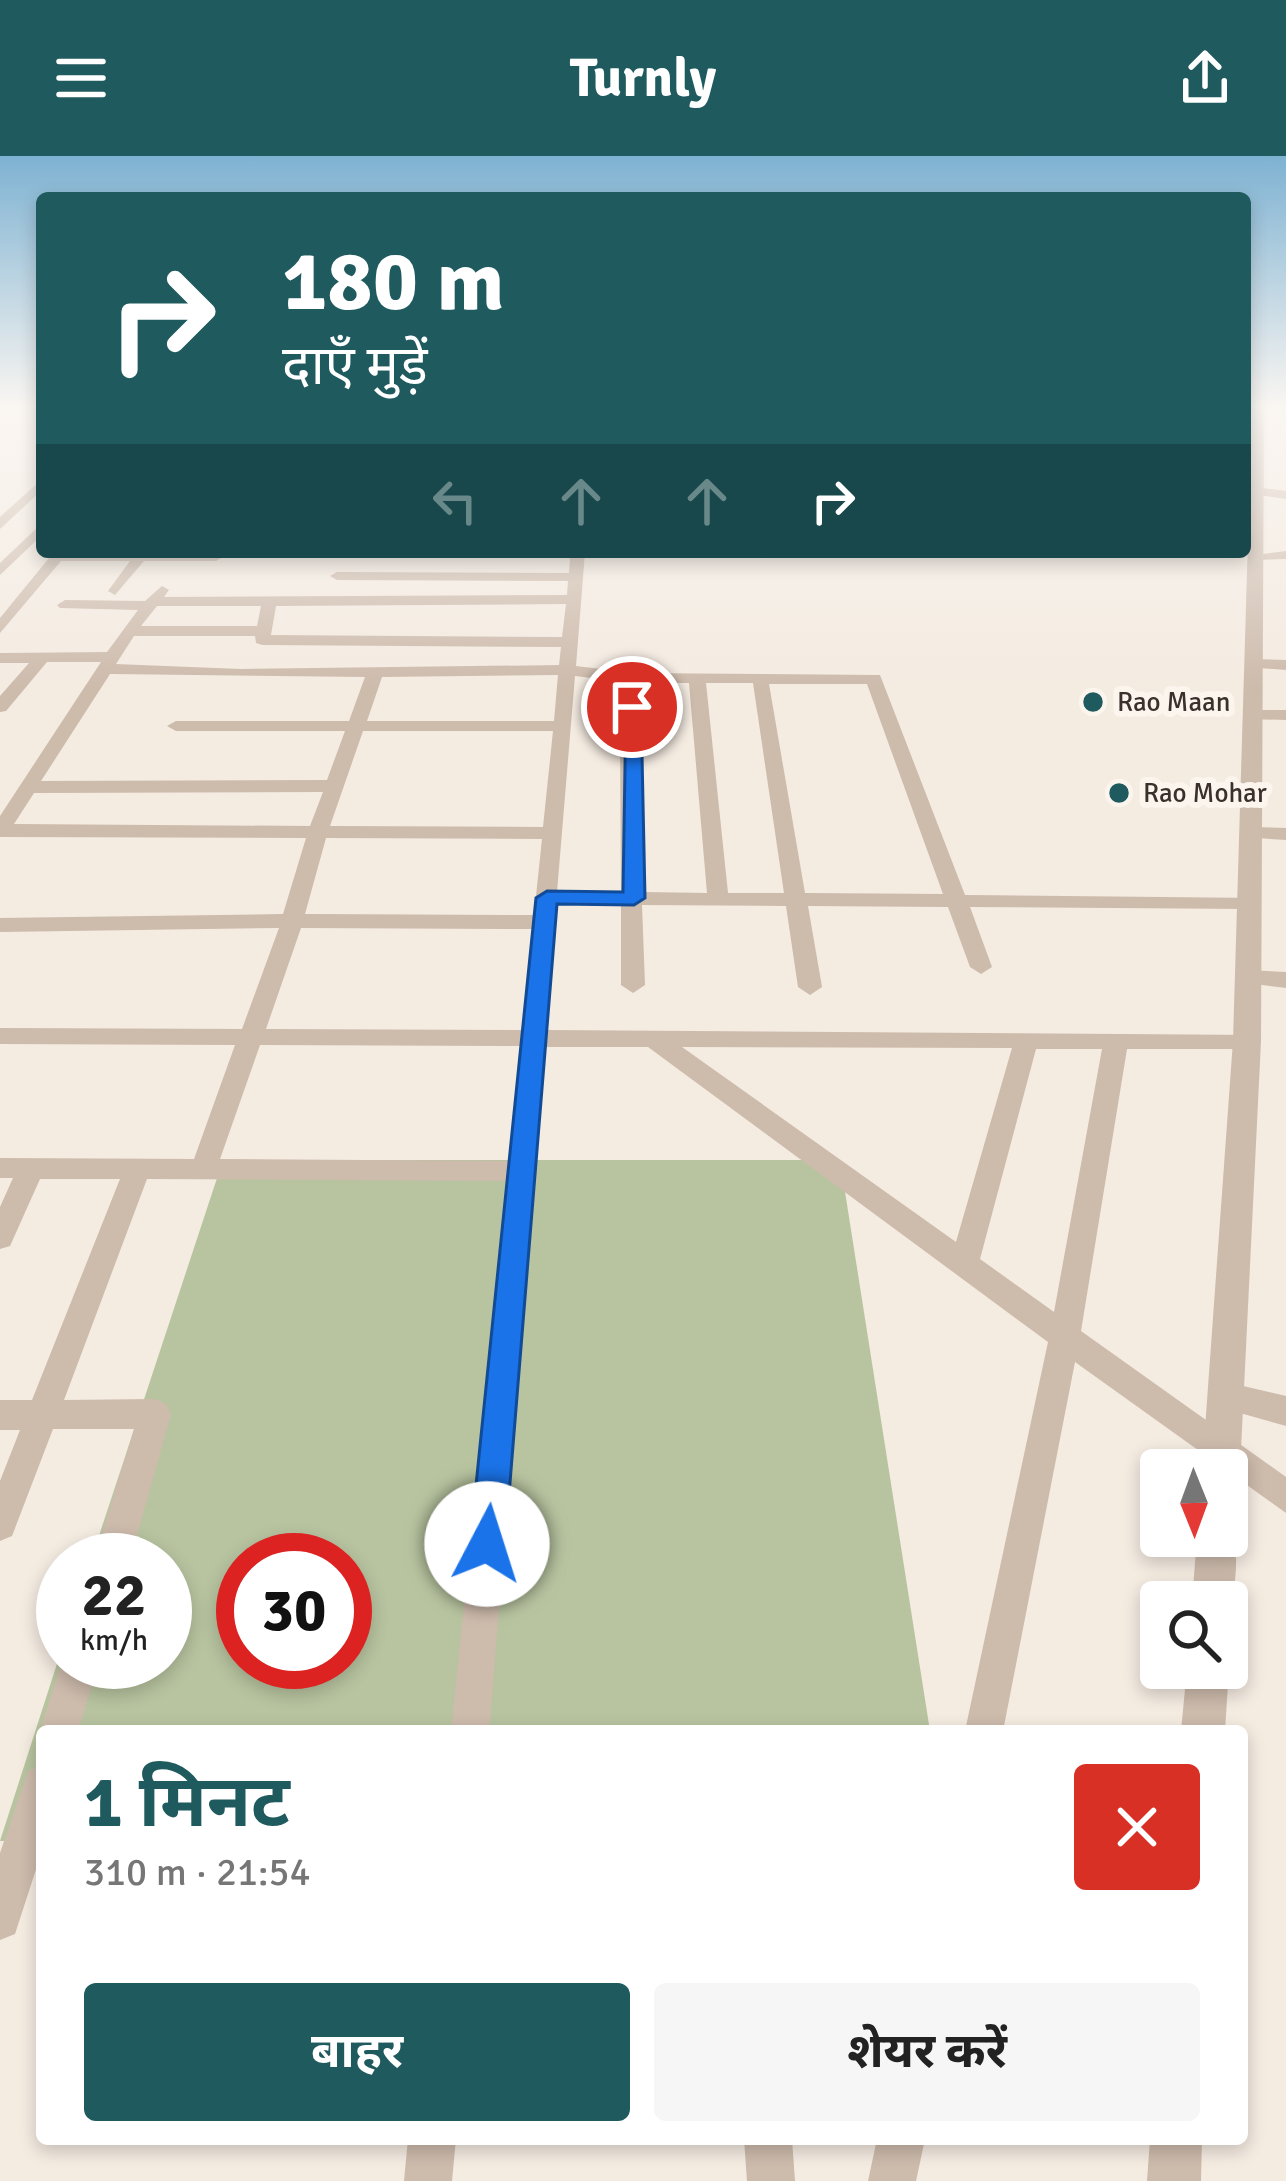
<!DOCTYPE html>
<html lang="hi">
<head>
<meta charset="utf-8">
<style>
	body { margin:0; font-family:Signika,"Noto Sans Devanagari",sans-serif; background:#f6f6f6; color:#222; height:100vh; display:flex; flex-direction:column; font-size:45px; white-space:nowrap }
	* { box-sizing:border-box; margin:0 }
	p { font-size:39px; color:#767676 }
	.icon { flex:none; width:66px; height:66px; fill:none; stroke:currentColor; stroke-width:2; stroke-linecap:round; stroke-linejoin:round }
	.map { position:relative; flex:1; overflow:hidden }
	.sheet { position:absolute; left:36px; top:1569px; width:1212px; height:420px; display:flex; flex-direction:column; background:#fff; border-radius:12px; box-shadow:0 6px 18px #0003 }
	.sheet>* { flex:none }
	.top-card { position:absolute; left:36px; top:36px; width:1215px; height:366px; border-radius:12px; box-shadow:0 6px 18px #0003; background:#1f5a5e; color:#fff; overflow:hidden }
	.needle { width:78px; rotate:179deg }
	.fabs { position:absolute; left:1140px; top:1293px; display:grid; gap:24px }
	.fabs a { display:grid; place-items:center; width:108px; height:108px; border-radius:12px; background:#fff; box-shadow:0 6px 18px #0003; font-size:60px }
	.speed { position:absolute; left:36px; top:1377px; display:flex; gap:24px; font-size:60px; font-weight:700; text-align:center }
	.speed>* { display:grid; place-content:center; width:156px; height:156px; border-radius:50%; background:#fff; box-shadow:0 6px 18px #0003; line-height:1 }
	.speed small { font-size:30px; font-weight:400 }
	.speed .limit { border:18px solid #d22; background:#fff; color:#111 }
	.pin { position:absolute; display:grid; place-items:center; width:102px; height:102px; color:#fff; margin:-51px; border:6px solid #fff; border-radius:50%; box-shadow:0 3px 12px #0007 }
	.me { position:absolute; width:132px; margin:-66px; rotate:5deg; stroke-linejoin:round; filter:drop-shadow(0 0 9px #0008) }
	.turn { display:flex; align-items:center; gap:42px; height:252px; padding:0 48px; font-size:54px }
	.turn .icon { width:156px; height:156px; stroke-width:2.5 }
	.turn b { display:block; font-size:84px; line-height:102px }
	.lanes { display:flex; align-items:center; height:114px; padding:0 48px; background:#0003; justify-content:center; gap:60px; direction:ltr }
	.lanes .off { opacity:.35 }
	.round { display:grid; place-items:center; flex:none; width:126px; height:126px; border-radius:12px; background:#f6f6f6 }
	.overview { display:flex; align-items:center; justify-content:space-between; height:204px; padding:0 48px }
	h1 { font-size:72px; font-weight:700; line-height:90px; color:#1f5a5e }
	.primary-button { display:flex; gap:24px; margin-top:auto; padding:24px 48px }
	.primary-button a { flex:1; height:138px; border-radius:12px; background:#1f5a5e; color:#fff; font-size:48px; font-weight:700; line-height:138px; text-align:center }
	.primary-button a+a { background:#f6f6f6; color:#222 }
	header { display:flex; justify-content:space-between; align-items:center; height:156px; padding:0 48px; background:#1f5a5e; color:#fff; font-size:54px; font-weight:700 }
	.map>svg:first-child { display:block }
	.green { fill:#b8c4a0; fill-rule:evenodd }
	.lines { fill:none; stroke-linecap:round; stroke-linejoin:round }
	.minor { fill:#cdbbac; fill-rule:evenodd }
	.tertiary { fill:#cdbbac; fill-rule:evenodd }
	.route { fill:#1a73e8; stroke:#114b97; stroke-width:3 }
	.poi-dot { fill:#1f5a5e; stroke:#fbf5ee; stroke-width:4.5 }
	.labels { text-anchor:middle; dominant-baseline:central; stroke-width:12; stroke-linejoin:round; paint-order:stroke }
	.far-poi-label { font-size:27px; fill:#3b302b; stroke:#fbf5ee; text-anchor:start }
</style>
</head>
<body>
<header><svg class="icon" aria-label="menu" viewBox="0 0 24 24"><path d="M4 6h16M4 12h16M4 18h16"/></svg>Turnly<svg class="icon" aria-label="share" viewBox="0 0 24 24"><path d="M12 15V3M7 8l5-5 5 5M5 13v7h14v-7"/></svg></header>
<div class="map">
<svg width="1286" height="2025" viewBox="0 0 1286 2025">
	<rect width="100%" height="100%" fill="#f4ebe1"/>
	<!-- green -->
	<path class="green" d="M223,1004H840L930,1575H42V1685H0L63,1489V1506H165V1404H91ZM243,1404H345V1506H243Z"/>
	<g class="lines">
		<!-- minor -->
		<g class="minor">
			<path d="M42,323V334L0,373V361Z"/>
			<path d="M1256,331L1286,335V343L1252,338Z"/>
			<path d="M42,367V379L0,419V407Z"/>
			<path d="M1286,395V403L1255,404L1248,400Z"/>
			<path d="M54,396L216,397L223,401L216,405H144L115,439L108,435L130,405H61L0,477V462Z"/>
			<path d="M261,396H585L576,510L634,517L880,519L965,739L1257,742V752L1249,753L970,751L992,811L981,818L970,811L948,751L808,750L822,831L810,839L798,831L786,750L642,749L645,829L633,837L621,829V749L556,748L546,874L1256,879L1259,885L1256,891L1247,893H1127L1081,1175L1286,1321V1357L1075,1206L1003,1575H965L1048,1186L648,891H545L489,1575H451L507,1025L147,1023L64,1244L155,1243L166,1248L171,1258L130,1404H94L134,1273H53L12,1380L0,1385V1325L20,1274H0V1244H32L120,1023H40L10,1090L0,1093V1051L13,1022H0V1002L194,1003L235,889L0,888V872L242,873L279,772L0,776V762L283,758L306,682L0,681V660L101,506H47L6,555L0,556V540L29,507H0V497L107,496L138,454L60,452L57,449L65,444L145,445L162,430L169,434L164,441L567,439L568,425L337,424L330,420L337,416L569,417L570,402H267ZM566,448L562,481L271,479L276,450ZM157,450H261L257,470H141ZM134,480H255L256,487L262,489L561,491L559,509L241,513L116,508ZM110,518L365,521L349,565H176L167,570L176,575H345L327,624L41,625ZM558,519L554,565H367L382,521ZM575,520L625,526L620,580L621,736H557ZM642,527H689L707,737L642,736L638,580ZM706,527H753L784,737H728ZM769,528H867L943,738L805,737ZM363,575H553L543,671L330,670ZM323,636L310,670L14,668L34,637ZM326,682L542,683L534,759L305,758ZM301,772L533,773L522,874L266,873ZM260,889L520,890L509,1005L220,1003ZM682,891L1012,892L956,1086ZM1036,893H1102L1054,1156L980,1103Z"/>
			<path d="M1253,503L1286,504V514L1247,511V505Z"/>
			<path d="M1252,554H1286V564L1246,563L1243,559Z"/>
			<path d="M1250,671L1286,672V684L1243,681L1240,677Z"/>
			<path d="M1248,814L1286,816V832L1240,826L1237,821Z"/>
			<path d="M1226,1226L1286,1240V1270L1215,1250L1210,1240L1215,1230Z"/>
			<path d="M63,1502V1506H99L78,1575H42V1581L40,1575Z"/>
			<path d="M42,1609V1695L15,1778L0,1784V1697L28,1615Z"/>
			<path d="M408,1983H456L452,2025H404Z"/>
			<path d="M744,1983H792L795,2025H747Z"/>
			<path d="M877,1983H925L916,2025H868Z"/>
		</g>
		<!-- tertiary -->
		<g class="tertiary">
			<path d="M1252,249H1264L1261,885L1240,1314L1227,1329V1314H1202L1233,885Z"/>
			<path d="M1227,1365C1241,1386 1237,1434 1227,1458V1446H1192L1197,1380H1227Z"/>
			<path d="M1227,1508L1229,1512L1225,1575H1181L1187,1512H1227Z"/>
			<path d="M1150,1983H1202L1201,2025H1147Z"/>
		</g>
	</g>
	<!-- sky -->
	<linearGradient id="sky" x2="0" y2="1"><stop stop-color="#7eb2d2"/><stop offset="0.47" stop-color="#faf6f2"/><stop offset="1" stop-color="#faf6f2" stop-opacity="0"/></linearGradient>
	<rect width="1286" height="533" fill="url(#sky)"/>
	<!-- route -->
	<path class="route" d="M626,548L641,551L645,742L634,749L557,748L505,1388L500,1401L487,1406L475,1401L470,1388L536,742L547,735L623,736Z"/>
	<!-- markers -->
	<g class="poi-dot">
		<circle cx="1093" cy="546" r="12"/>
		<circle cx="1119" cy="637" r="12"/>
	</g>
	<g class="labels">
		<!-- far-poi labels -->
		<g class="far-poi-label">
			<text x="1117" y="546">Rao Maan</text>
			<text x="1143" y="637">Rao Mohar</text>
		</g>
	</g>
</svg>
<div class="fabs">
<a><svg class="needle" viewBox="-14 -14 28 28"><path d="M0-13l5 13h-10z" fill="#e53935"/><path d="M0 13l5-13h-10z" fill="#767676"/></svg></a>
<a><svg class="icon" aria-label="search" viewBox="0 0 24 24"><circle cx="10" cy="10" r="6"/><path d="M15 15l6 6"/></svg></a>
</div>
<div class="speed"><div>22<small>km/h</small></div><div class="limit">30</div></div>
<div class="pin" style="left:632px;top:551px;background:#d93025"><svg class="icon" aria-label="arrive" viewBox="0 0 24 24"><path d="M6 21V4h12l-3 4 3 4H6"/></svg></div>
<svg class="me" style="left:487px;top:1388px" viewBox="-20 -20 40 40"><circle r="19" fill="#fff"/><path d="M0-13L10 11 0 6-10 11z" fill="#1a73e8"/></svg>
<div class="top-card">
<div class="turn"><svg class="icon" aria-label="right" viewBox="0 0 24 24"><path d="M7 20v-9h11M14 6l5 5-5 5"/></svg><div><b>180 m</b>दाएँ मुड़ें</div></div>
<div class="lanes"><svg class="icon off" aria-label="left" viewBox="0 0 24 24"><path d="M17 20v-9H6M10 6l-5 5 5 5"/></svg><svg class="icon off" aria-label="ahead" viewBox="0 0 24 24"><path d="M12 20V5M6 11l6-6 6 6"/></svg><svg class="icon off" aria-label="ahead" viewBox="0 0 24 24"><path d="M12 20V5M6 11l6-6 6 6"/></svg><svg class="icon" aria-label="right" viewBox="0 0 24 24"><path d="M7 20v-9h11M14 6l5 5-5 5"/></svg></div>
</div>
<section class="sheet">
<div class="overview"><div><h1>1 मिनट</h1><p>310 m · 21:54</p></div><a class="round" style="background:#d93025;color:#fff"><svg class="icon" aria-label="close" viewBox="0 0 24 24"><path d="M6 6l12 12M18 6L6 18"/></svg></a></div>
<div class="primary-button"><a>बाहर</a><a>शेयर करें</a></div>
</section>
</div>
</body>
</html>
